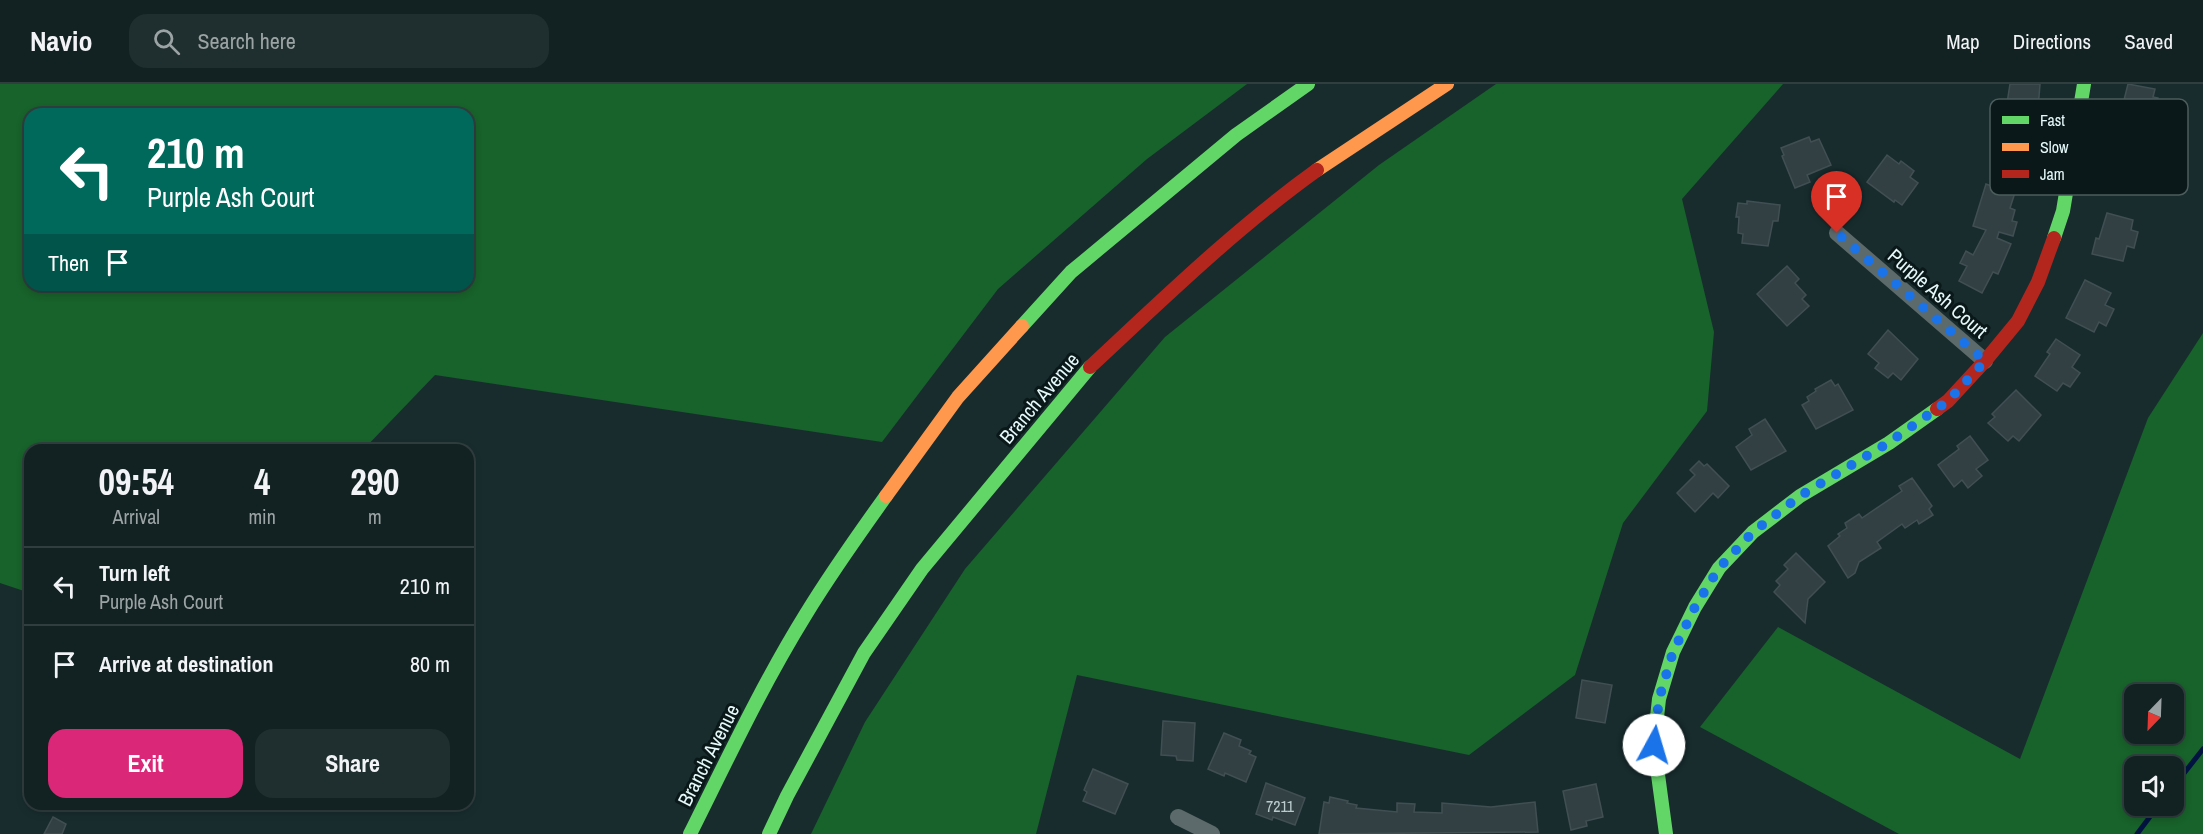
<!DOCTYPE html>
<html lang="en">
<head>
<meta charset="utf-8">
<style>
	body { margin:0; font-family:"Archivo Narrow",sans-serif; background:#1f2e2f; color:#f1f3f6; height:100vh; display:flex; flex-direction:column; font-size:22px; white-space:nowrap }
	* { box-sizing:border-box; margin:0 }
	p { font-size:20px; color:#9ca3a5 }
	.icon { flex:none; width:33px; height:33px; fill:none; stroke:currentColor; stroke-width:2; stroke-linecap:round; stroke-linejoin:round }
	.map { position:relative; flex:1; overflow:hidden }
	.side { position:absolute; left:24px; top:360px; width:450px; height:366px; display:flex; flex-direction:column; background:#122122; border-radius:18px; box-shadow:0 3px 9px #0003,0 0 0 2px #313e40 }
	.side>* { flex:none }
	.guide { position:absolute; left:24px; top:24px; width:450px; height:183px; border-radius:18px; box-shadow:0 3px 9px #0003,0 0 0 2px #313e40; background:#00695c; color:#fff; overflow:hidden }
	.needle { width:39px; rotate:203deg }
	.tools { position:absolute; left:2124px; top:600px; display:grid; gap:12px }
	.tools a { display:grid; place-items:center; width:60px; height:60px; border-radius:12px; background:#122122; box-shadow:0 3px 9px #0003,0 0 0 2px #313e40; font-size:30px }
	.pin { position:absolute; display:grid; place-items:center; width:51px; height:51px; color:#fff; margin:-62px -26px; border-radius:50% 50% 50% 0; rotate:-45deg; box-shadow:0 0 6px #0007 }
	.pin .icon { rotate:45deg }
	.me { position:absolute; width:66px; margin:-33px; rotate:6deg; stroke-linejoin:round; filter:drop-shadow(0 0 4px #0008) }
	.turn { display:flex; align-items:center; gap:21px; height:126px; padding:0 24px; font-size:27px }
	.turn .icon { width:78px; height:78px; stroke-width:2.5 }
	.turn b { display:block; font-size:42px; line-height:51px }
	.then { display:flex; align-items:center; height:57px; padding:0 24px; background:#0003; gap:12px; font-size:22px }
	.eta { display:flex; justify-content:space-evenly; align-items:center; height:102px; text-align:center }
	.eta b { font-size:36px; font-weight:800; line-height:42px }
	.button { display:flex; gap:12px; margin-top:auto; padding:12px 24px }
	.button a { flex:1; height:69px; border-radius:18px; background:#db2777; color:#fff; font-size:24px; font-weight:800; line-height:69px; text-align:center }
	.button a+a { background:#1f2e2f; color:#f1f3f6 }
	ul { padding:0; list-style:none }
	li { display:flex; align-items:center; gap:18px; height:78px; padding:0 24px; border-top:2px solid #313e40 }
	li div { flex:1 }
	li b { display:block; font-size:22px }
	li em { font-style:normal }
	header { display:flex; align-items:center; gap:36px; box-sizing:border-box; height:84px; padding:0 30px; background:#122122; border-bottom:2px solid #313e40 }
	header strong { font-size:28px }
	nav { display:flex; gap:33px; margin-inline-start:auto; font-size:21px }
	.search { width:420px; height:54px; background:#1f2e2f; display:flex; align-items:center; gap:15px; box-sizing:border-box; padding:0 21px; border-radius:18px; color:#9ca3a5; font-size:22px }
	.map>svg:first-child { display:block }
	.forest { fill:#18622b; fill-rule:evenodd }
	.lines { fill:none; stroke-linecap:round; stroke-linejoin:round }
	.stream { stroke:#021342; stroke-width:5 }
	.building { fill:#324044; stroke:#414f53; stroke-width:1.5 }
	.street { stroke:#5d6a6b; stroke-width:16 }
	.fast { stroke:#63d668; stroke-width:14 }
	.slow { stroke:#ff974d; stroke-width:14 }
	.jam { stroke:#b3261e; stroke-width:14 }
	.route { stroke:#1a73e8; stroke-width:10; stroke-dasharray:0 18 }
	.labels { text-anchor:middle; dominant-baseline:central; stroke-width:6; stroke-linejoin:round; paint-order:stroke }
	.number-label { font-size:16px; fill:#b9cbcc }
	.street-label { font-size:20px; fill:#e6f9fa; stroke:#0a181a }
	.key { fill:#0a181a; stroke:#4c5c5d; stroke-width:1.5 }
	.key-label { font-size:16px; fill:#e6f9fa }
</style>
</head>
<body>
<header>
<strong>Navio</strong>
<div class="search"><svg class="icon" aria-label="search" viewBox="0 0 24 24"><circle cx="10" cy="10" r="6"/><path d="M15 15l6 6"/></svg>Search here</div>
<nav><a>Map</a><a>Directions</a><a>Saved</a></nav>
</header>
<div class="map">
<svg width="2203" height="750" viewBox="0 0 2203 750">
	<rect width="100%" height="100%" fill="#182c2e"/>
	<!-- forest -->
	<g class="forest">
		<path d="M0,0H1247L1147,75L998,205L882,358L435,291L363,366H30V509L0,499ZM30,30H468V201H30Z"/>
		<path d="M1496,0H1783L1682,115L1714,248L1707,327L1623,439L1575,591L1469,671L1077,591L1036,750H811L865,638L965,485L1165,253L1379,81Z"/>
		<path d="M2203,249V750H1899L1700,643L1778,543L2020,675L2148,334ZM2134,610H2174V650H2134ZM2134,682H2174V722H2134Z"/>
	</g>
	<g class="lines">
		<!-- stream -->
		<g class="stream">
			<path d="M2174,702L2203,665"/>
			<path d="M2137,750L2158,722"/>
		</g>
	</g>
	<!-- building -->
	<g class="building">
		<path d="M2010,0H2040L2039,13L2036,29L2033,28L2027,74H2029L2027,91L2021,90L2010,124L2015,126L2012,137L2017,138L2013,152L1999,148L1997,154L2011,160L1998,190L1993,188L1982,209L1959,197L1967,182L1960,179L1966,167L1973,171L1986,146L1973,142L1986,100L1994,103Z"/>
		<path d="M2128,0L2155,5L2153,13L2158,14L2155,25L2158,26L2154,43L2148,42L2143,69V77H2145L2138,108L2109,103L2112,87H2114L2121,41L2118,40Z"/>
		<path d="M1809,53L1811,58L1819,55L1831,81L1807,91L1810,98L1795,104L1782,72L1784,71L1781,64Z"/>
		<path d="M1887,71L1899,80L1901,77L1914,87L1910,93L1918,99L1902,121L1895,116L1894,118L1867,98Z"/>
		<path d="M1747,117L1780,121L1778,137H1773L1768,162L1742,159L1743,150L1738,149L1739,133H1736L1738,119L1747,120Z"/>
		<path d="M2107,129L2133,136L2131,146L2138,148L2134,164L2127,162L2123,177L2092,170L2096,154L2099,155Z"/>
		<path d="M1787,182L1799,195L1795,199L1806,211L1802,215L1809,222L1787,242L1757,210Z"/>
		<path d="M2085,196L2111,209L2105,221L2114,225L2106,242L2099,238L2094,248L2066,234Z"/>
		<path d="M1888,246L1918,275L1901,296L1893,289L1888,294L1875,284L1879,279L1868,270Z"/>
		<path d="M2056,255L2080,271L2072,283L2080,289L2070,303L2063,299L2057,307L2035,292L2050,270L2047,268Z"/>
		<path d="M1831,296L1835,302L1838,300L1853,326L1816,345L1802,321L1809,317L1807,313L1816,307L1815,305Z"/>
		<path d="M2016,306L2041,331L2019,357L2013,352L2008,357L1988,339L1995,333L1992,330Z"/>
		<path d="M1765,335L1786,367L1751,386L1736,363L1752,351L1749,345Z"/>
		<path d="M1970,352L1988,376L1976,385L1982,392L1968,404L1962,396L1954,403L1938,381L1959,365L1957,362Z"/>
		<path d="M1699,377L1704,382L1707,380L1729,402L1718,414L1713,409L1695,428L1677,409L1695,391L1690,386Z"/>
		<path d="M1912,394L1932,422L1929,425L1933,431L1919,440L1917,436L1905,444L1902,440L1877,458L1881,464L1859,478L1855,489L1848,494L1828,462L1840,452L1838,450L1847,444L1845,439L1859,430L1862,434L1902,407L1899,402Z"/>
		<path d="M1796,469L1825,498L1808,515L1805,539L1774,508L1780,501L1776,497L1788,485L1784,481Z"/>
		<path d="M1582,596L1612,601L1605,639L1576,634Z"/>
		<path d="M1163,637L1195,639L1193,677L1177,676L1176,672L1161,671Z"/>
		<path d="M1224,649L1241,656L1239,662L1251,667L1249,670L1256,673L1246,698L1225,689L1224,692L1208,685Z"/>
		<path d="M1093,685L1128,700L1115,730L1083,717L1087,708L1084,706Z"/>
		<path d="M1266,699L1305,714L1295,741L1273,733L1272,736L1256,730Z"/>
		<path d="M1596,700L1603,733L1586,737L1587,742L1571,746L1563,707Z"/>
		<path d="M1330,713L1348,717L1347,719L1357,721L1356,724L1397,728V719L1415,720L1414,728L1442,729V719L1491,723L1535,718L1538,748L1319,750L1324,718L1329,719Z"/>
		<path d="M53,733L66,740L62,750H44Z"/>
	</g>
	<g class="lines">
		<!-- street -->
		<g class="street">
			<path d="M1837,149L1985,277"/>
			<path d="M1178,733L1212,750"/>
		</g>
		<!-- fast -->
		<g class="fast">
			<path d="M2054,154L2063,127L2084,0"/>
			<path d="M1022,242L1071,188L1236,51L1308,0"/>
			<path d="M690,750C727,676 762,601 806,530C831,489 858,451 886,412"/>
			<path d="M769,750L787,712L864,569L922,485L1090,283"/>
			<path d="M1666,750L1654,661L1659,615L1673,568L1695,523L1719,484L1753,448L1800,412L1889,359L1937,325"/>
		</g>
		<!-- slow -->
		<g class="slow">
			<path d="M1317,86L1447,0"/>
			<path d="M886,412L958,313L1022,242"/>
		</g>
		<!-- jam -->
		<g class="jam">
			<path d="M1090,283C1163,215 1236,144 1317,86"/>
			<path d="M1937,325L1948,317L1985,277L2018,237L2038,198L2054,154"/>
		</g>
	</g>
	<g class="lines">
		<!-- route -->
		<path class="route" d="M1654,661L1659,615L1673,568L1695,523L1719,484L1753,448L1800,412L1888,359L1948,317L1985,277L1837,149"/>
	</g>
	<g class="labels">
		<!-- number labels -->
		<g class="number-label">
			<text x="1280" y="722">7211</text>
		</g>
		<!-- street labels -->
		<g class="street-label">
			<text transform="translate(1938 209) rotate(41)">Purple Ash Court</text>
			<text transform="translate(1039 314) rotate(-50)">Branch Avenue</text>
			<text transform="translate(708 671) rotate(-63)">Branch Avenue</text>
		</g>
	</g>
	<!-- legend -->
	<rect x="1990" y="15" width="198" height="96" rx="9" class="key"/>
	<rect x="2002" y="32" width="27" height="8" fill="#63d668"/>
	<rect x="2002" y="59" width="27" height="8" fill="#ff974d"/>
	<rect x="2002" y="86" width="27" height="8" fill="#b3261e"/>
	<g class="key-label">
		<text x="2040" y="42">Fast</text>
		<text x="2040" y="69">Slow</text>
		<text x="2040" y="96">Jam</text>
	</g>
</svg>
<div class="tools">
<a><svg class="needle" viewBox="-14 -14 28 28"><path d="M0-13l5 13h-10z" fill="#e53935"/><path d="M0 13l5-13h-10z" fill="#9ca3a5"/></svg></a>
<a><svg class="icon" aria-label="sound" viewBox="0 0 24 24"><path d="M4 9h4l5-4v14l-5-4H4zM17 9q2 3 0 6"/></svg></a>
</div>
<div class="pin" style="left:1837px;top:149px;background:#d93025"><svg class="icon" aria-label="arrive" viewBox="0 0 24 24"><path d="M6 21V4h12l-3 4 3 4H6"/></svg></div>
<svg class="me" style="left:1654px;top:661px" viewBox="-20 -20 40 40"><circle r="19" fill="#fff"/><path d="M0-13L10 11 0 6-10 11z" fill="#1a73e8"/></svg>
<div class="guide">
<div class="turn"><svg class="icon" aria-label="left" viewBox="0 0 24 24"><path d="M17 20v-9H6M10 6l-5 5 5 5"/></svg><div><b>210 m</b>Purple Ash Court</div></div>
<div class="then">Then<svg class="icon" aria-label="arrive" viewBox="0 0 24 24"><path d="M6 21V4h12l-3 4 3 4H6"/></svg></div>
</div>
<section class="side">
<div class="eta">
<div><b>09:54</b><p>Arrival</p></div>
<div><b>4</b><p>min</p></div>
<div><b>290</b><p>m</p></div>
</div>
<ul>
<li><svg class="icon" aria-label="left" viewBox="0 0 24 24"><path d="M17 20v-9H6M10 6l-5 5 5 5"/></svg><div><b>Turn left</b><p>Purple Ash Court</p></div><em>210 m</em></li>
<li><svg class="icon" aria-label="arrive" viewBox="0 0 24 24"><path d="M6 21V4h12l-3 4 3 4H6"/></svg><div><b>Arrive at destination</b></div><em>80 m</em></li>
</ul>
<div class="button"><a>Exit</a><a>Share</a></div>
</section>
</div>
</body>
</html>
